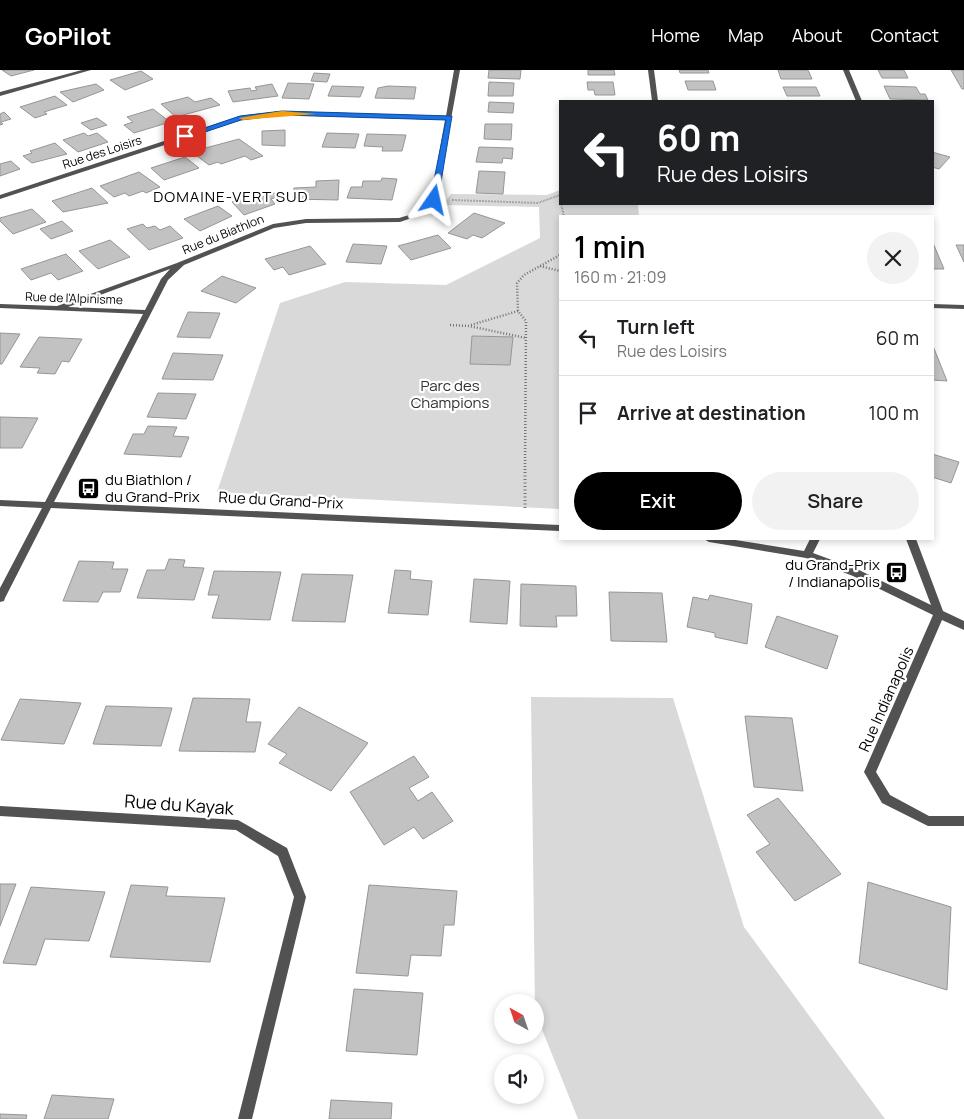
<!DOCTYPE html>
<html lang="en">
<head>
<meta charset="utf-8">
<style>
	body { margin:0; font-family:Manrope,sans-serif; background:#f2f2f2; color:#202124; height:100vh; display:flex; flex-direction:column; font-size:19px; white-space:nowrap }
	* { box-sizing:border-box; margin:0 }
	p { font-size:16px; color:#757577 }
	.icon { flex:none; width:28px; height:28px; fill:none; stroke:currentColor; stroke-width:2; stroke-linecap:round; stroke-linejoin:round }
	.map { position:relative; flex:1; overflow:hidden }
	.panel { position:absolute; left:559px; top:145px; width:375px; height:325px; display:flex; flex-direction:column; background:#fff; border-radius:0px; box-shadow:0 2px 8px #0003 }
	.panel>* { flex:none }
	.banner { position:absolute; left:559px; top:30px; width:375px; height:105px; border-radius:0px; box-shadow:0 2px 8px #0003; background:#202124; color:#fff; overflow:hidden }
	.needle { width:32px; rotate:320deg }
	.fabs { position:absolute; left:494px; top:924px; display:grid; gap:10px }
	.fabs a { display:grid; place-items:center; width:50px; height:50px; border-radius:50%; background:#fff; box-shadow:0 2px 8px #0003; font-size:25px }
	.pin { position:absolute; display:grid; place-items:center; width:42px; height:42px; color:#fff; margin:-21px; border-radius:10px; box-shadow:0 2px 8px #0006 }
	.me { position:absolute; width:55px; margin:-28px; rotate:11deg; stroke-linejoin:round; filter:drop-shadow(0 0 4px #0008) }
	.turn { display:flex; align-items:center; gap:18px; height:105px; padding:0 15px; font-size:22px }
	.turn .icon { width:65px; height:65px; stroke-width:2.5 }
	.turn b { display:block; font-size:35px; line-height:42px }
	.round { display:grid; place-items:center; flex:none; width:52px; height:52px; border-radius:26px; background:#f2f2f2 }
	.head { display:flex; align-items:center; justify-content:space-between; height:85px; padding:0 15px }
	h1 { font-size:30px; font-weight:600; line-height:38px; color:#000 }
	.cta { display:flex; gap:10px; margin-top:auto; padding:10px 15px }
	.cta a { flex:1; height:58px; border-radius:30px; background:#000; color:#fff; font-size:20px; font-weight:600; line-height:58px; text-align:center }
	.cta a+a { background:#f2f2f2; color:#202124 }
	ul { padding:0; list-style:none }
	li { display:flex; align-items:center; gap:15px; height:75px; padding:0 15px; border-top:1px solid #e0e0e0 }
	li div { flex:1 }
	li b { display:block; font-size:19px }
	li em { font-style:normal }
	header { display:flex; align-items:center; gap:30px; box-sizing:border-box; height:70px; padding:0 25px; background:#000; color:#fff }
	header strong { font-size:24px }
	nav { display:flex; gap:28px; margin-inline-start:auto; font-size:18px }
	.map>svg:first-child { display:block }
	.green { fill:#d9d9d9 }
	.building { fill:#c2c2c2; stroke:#969696 }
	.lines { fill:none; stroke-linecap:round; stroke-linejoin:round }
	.path-far2 { stroke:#747474; stroke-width:2; stroke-dasharray:0.5 1; stroke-linecap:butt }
	.path-far1 { stroke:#747474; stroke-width:2.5; stroke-dasharray:1 2; stroke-linecap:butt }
	.path { stroke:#747474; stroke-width:3; stroke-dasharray:1 2.5; stroke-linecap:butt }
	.street { fill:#525252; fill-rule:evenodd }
	.route { fill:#1a73e8; stroke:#114b97 }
	.slow { fill:#f59e0b }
	.labels { text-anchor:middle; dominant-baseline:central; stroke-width:4.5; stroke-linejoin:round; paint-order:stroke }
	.far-street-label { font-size:12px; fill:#000; stroke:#fff }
	.far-quarter-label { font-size:15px; letter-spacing:1px; fill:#000; stroke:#fff }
	.park-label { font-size:15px; fill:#303030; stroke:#fff }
	.poi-label { font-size:15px; fill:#000; stroke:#fff; text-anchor:start }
	.street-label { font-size:15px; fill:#000; stroke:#fff }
	.near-street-label { font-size:18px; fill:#000; stroke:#fff }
</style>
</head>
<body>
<header>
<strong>GoPilot</strong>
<nav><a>Home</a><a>Map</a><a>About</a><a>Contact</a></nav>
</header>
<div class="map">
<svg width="964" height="1049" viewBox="0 0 964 1049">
	<rect width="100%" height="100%" fill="#fff"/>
	<!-- green -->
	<g class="green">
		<path d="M560,120V134H638L639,146H560V439L217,422L280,233L345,212L446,215L540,168L539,137L443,135L451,124L547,125Z"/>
		<path d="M531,627L673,628L744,857L885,1049H578L535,942Z"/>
	</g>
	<!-- building -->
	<g class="building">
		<path d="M2,0H34L11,6Z"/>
		<path d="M489,0H521L520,9L488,8Z"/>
		<path d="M588,0H614L615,5H588Z"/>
		<path d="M679,0H708L709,3H680Z"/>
		<path d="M778,0H808L812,9H781Z"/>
		<path d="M878,0H904L908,8H882Z"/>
		<path d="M951,0H964V19H962Z"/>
		<path d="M141,1L153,9L125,20L110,10Z"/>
		<path d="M314,3L330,4L327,12L311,11Z"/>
		<path d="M685,11H713L716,20H688Z"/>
		<path d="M489,12L514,13L513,26H488Z"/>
		<path d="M587,12H613L615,25H595L594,20H588Z"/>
		<path d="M288,13L314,14L309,29L282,28Z"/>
		<path d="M96,14L104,20L73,32L60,22Z"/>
		<path d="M272,14L278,26L233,32L228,21L250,18L251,21L257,20L255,17Z"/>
		<path d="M332,16L364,17L360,27L328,26Z"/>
		<path d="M388,16L416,17L414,29L375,28L378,18Z"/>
		<path d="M884,16L916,17L920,24H925L928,30L890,29Z"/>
		<path d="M783,17H816L820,26H787Z"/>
		<path d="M55,26L67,35L44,42L47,44L35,48L20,37Z"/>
		<path d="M188,27L195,32L211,28L220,35L176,47L161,34Z"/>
		<path d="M489,32L514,33L513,43L488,42Z"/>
		<path d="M153,39L170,52L134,63L124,55L133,52L127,47Z"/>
		<path d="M4,42L11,49L1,52L3,54L0,55V44Z"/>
		<path d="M97,48L107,55L91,60L81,53Z"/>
		<path d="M485,54H512L511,70L484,69Z"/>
		<path d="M285,60V76L262,75V61Z"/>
		<path d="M84,63L88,66L97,63L108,72L78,82L63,70Z"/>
		<path d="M327,63L359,64L355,78L322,77Z"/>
		<path d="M367,64L406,65L402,81H382L383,77L364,76Z"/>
		<path d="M239,69L263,86L251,90L245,86L221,94L218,92L209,95L197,86L203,84L198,80Z"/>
		<path d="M55,73L67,84L32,93L23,86L32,83L30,81Z"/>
		<path d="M479,77L513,78L512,89L503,88L502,93L476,92Z"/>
		<path d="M932,82L950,87L939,99L932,97Z"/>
		<path d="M185,87L199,98L164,110L151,98Z"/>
		<path d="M11,91L20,99L0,106V94Z"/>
		<path d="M479,101L505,102L503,124L476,123Z"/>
		<path d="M139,102L160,117L146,123L143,121L129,126L125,123L114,127L100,116Z"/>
		<path d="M382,108L397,109L392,130L347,128L351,117H362L363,111H381Z"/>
		<path d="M339,110L338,130L293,129L294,118L316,117V111Z"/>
		<path d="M92,118L108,133L63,142L52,131Z"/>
		<path d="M275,123L278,127L271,129L275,134L244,145L232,132L255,125L258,128Z"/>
		<path d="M218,136L232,146L200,161L184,149Z"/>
		<path d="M32,139L46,152L13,164L0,151V148Z"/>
		<path d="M474,143L505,153L482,168L473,165L467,169L448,163Z"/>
		<path d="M62,151L73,161L51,169L40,159Z"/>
		<path d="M143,154L147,158L155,156L160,160L170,156L183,168L149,180L127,159Z"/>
		<path d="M438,165L451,178L411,190L398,176Z"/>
		<path d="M110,170L130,187L98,199L79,181Z"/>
		<path d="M932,173H933L944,199H932Z"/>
		<path d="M353,174L387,176L381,194L346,192Z"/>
		<path d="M956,175H964V192Z"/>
		<path d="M310,176L326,194L289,205L283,197L274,200L265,189Z"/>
		<path d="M66,184L83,201L58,210L51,203L31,210L21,199Z"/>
		<path d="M222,206L256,218L236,233L201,221Z"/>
		<path d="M188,242L220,243L210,268L177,267Z"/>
		<path d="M0,263L20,264L2,294H0Z"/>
		<path d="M472,266L513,267L510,295L470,294Z"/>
		<path d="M39,267L82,269L69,292L62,291L55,304L37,303L40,298L20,297Z"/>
		<path d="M932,276H933L947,311L932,310Z"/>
		<path d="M173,283L223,285L213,310L162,309Z"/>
		<path d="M158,323L196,324L186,349L147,347Z"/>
		<path d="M0,347L38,348L22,378H0Z"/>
		<path d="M148,356L177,357L173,366L189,367L181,387L124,384L133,364H144Z"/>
		<path d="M932,384L959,392L951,413L932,407Z"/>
		<path d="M169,489L185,490L183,497L204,498L194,530L137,528L147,500H165Z"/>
		<path d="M79,491L114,492L112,499H128L120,522H103L98,532L63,531Z"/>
		<path d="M395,500L411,501L410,509L432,511L428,545L388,543Z"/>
		<path d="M214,501L281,502L270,550L212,548L219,525H208Z"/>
		<path d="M302,504L353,505L345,552L292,551Z"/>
		<path d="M474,509L510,511L507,554L470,552Z"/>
		<path d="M521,514L576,516L577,546H556L557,557L520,556Z"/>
		<path d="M609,522L662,523L667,572L611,571Z"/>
		<path d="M710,525L752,534L747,574L715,567V563L687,557L693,527L708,530Z"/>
		<path d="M777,546L838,566L827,599L765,577Z"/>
		<path d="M193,628L250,629L246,652H261L255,682L179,681Z"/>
		<path d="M20,629L81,633L64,674L1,670Z"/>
		<path d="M106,636L172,638L161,676L93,674Z"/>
		<path d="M299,637L368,673L331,721L279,693L287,684L268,674Z"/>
		<path d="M745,646L792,648L803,721L754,717Z"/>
		<path d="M414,686L429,707L409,718L418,731L432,722L453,751L423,769L414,757L384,775L350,722Z"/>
		<path d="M778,728L841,804L795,831L756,782L770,774L747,745Z"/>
		<path d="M868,812L951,837L947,920L859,893Z"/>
		<path d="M0,814H16L0,856Z"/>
		<path d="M131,815L168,817L166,826L225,828L210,892L110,887Z"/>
		<path d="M369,815L457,821L454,855H444L441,886L411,885L408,906L356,903Z"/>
		<path d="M31,817L105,822L89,871L45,869L36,895L3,893Z"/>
		<path d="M354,919L423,923L417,985L346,981Z"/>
		<path d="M52,1025L114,1029L108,1049H44Z"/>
		<path d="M331,1030L392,1033L391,1049H329Z"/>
		<path d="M0,1044L27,1045L26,1049H0Z"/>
	</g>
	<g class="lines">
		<!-- path-far2 -->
		<g class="path-far2">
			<path d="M452,130L538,133L560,125"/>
			<path d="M561,134L564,146"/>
		</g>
		<!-- path-far1 -->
		<g class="path-far1">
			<path d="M540,196L560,201"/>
			<path d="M450,255L469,256L526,268"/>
			<path d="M471,255L518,241"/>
			<path d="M525,400L526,251L518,241L517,213L524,205L560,185"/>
		</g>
		<!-- path -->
		<path class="path" d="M525,438V399"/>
		<!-- street -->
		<g class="street">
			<path d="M82,0H91L0,26V22Z"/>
			<path d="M454,0H460L436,131L423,144L400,152L306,153L274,158L184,195L168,210L54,432L560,455V461L51,438L5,528L4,531L0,532V518L42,438L0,436V430L45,432L143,244L0,238V234L57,236L177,193L273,154L306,149L399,148L419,142L431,129L445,50L282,45L241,50L0,129V125L240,46L282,41L446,46ZM170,199L161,209L145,240L68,237Z"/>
			<path d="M648,0H654L658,31H652Z"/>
			<path d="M843,0H849L862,31H856Z"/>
			<path d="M932,234L964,235V239L932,238Z"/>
			<path d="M704,469H729L804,481L810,469H820L813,483L859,500L931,535L906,469H916L943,541L964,551V560L942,550L876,702L890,725L929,746H964V756H928L882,733L864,702L933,545L853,506L806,488L709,472Z"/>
			<path d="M0,736L238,750L287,778L306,827L252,1049H238L294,827L278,786L236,760L0,746Z"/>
		</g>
	</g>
	<!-- route -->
	<path class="route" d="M282,41L452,46L438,130L434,132L430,130L446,50L282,45L241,50L187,68L181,66L240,46Z"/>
	<!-- slow -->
	<path class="slow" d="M282,41L316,44L243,50L239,48Z"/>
	<!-- icons -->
	<defs>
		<symbol id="bus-square" viewBox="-11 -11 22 22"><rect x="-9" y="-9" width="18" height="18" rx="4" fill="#000" stroke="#fff"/><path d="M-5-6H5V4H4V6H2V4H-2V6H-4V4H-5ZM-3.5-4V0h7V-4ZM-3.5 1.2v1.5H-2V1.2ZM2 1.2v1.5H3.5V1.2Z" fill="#fff"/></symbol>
	</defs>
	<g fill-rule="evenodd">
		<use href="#bus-square" x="76" y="406" width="25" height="25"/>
		<use href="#bus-square" x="884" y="490" width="25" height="25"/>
	</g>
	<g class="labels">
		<!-- far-street labels -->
		<g class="far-street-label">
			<text transform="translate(102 82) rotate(-18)">Rue des Loisirs</text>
			<text transform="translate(223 164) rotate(-22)">Rue du Biathlon</text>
			<text transform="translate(74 228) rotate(2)">Rue de l'Alpinisme</text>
		</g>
		<!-- far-quarter labels -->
		<g class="far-quarter-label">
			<text x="231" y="126">DOMAINE-VERT SUD</text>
		</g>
		<!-- park labels -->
		<g class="park-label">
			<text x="450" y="315">Parc des<tspan x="450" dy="17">Champions</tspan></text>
		</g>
		<!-- poi labels -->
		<g class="poi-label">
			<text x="105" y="409">du Biathlon /<tspan x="105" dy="17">du Grand-Prix</tspan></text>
			<text x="880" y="494" text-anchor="end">du Grand-Prix<tspan x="880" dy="17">/ Indianapolis</tspan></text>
		</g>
		<!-- street labels -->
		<g class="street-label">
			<text transform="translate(281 430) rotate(3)">Rue du Grand-Prix</text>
			<text transform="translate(886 629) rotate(-66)">Rue Indianapolis</text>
		</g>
		<!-- near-street labels -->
		<g class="near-street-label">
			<text transform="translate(179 734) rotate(4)">Rue du Kayak</text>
		</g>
	</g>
</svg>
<div class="fabs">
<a><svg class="needle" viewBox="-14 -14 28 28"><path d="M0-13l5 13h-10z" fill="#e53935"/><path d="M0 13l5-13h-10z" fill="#757577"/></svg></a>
<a><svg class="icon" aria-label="sound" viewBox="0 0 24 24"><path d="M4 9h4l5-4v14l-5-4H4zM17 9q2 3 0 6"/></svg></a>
</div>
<div class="pin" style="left:185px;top:66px;background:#d93025"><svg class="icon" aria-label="arrive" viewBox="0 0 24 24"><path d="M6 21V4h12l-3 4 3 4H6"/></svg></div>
<svg class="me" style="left:434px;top:130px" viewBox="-20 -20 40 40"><path d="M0-17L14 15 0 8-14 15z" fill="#1a73e8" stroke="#fff" stroke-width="4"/></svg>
<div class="banner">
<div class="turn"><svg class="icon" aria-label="left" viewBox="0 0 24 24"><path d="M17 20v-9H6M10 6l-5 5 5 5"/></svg><div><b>60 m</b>Rue des Loisirs</div></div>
</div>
<section class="panel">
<div class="head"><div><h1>1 min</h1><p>160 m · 21:09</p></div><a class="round"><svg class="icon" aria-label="close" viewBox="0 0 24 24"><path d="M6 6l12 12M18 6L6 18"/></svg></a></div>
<ul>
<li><svg class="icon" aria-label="left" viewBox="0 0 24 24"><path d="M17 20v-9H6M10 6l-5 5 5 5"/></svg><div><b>Turn left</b><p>Rue des Loisirs</p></div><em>60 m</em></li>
<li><svg class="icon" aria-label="arrive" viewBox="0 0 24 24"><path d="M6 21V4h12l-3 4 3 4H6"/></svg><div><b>Arrive at destination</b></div><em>100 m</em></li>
</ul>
<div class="cta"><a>Exit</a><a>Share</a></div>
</section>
</div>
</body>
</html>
